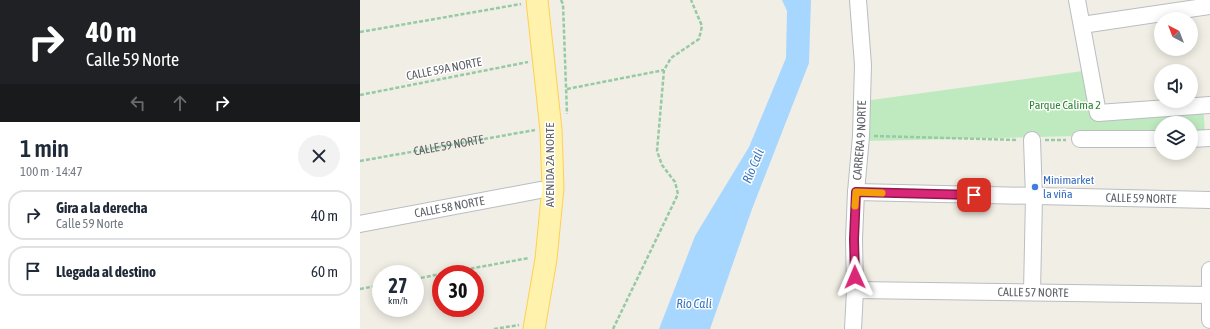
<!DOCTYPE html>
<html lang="es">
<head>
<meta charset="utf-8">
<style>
	body { margin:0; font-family:"Asap Condensed",sans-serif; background:#f2f2f3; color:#1f2937; height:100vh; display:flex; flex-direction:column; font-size:15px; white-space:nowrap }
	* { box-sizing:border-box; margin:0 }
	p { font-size:13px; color:#747a83 }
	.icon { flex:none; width:22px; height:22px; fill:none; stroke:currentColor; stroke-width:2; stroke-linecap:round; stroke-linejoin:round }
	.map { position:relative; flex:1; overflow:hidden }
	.sheet { display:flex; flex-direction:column; background:#fff; width:360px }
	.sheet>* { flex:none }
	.banner { background:#202124; color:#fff; overflow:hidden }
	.needle { width:26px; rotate:318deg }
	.tools { position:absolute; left:794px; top:12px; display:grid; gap:8px }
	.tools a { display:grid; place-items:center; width:44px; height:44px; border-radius:50%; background:#fff; box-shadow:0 2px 10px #0003; font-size:20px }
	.speed { position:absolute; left:12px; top:265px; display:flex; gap:8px; font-size:20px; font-weight:700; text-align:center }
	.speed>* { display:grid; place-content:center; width:52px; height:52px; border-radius:50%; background:#fff; box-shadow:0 2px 10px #0003; line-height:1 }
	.speed small { font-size:10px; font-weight:400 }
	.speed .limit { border:6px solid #d22; background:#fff; color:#111 }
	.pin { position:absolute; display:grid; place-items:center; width:34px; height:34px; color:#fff; margin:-17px; border-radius:8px; box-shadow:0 2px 6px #0006 }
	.me { position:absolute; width:44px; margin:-22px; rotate:359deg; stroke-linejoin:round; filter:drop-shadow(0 0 3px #0008) }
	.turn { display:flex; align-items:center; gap:14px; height:84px; padding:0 20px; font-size:18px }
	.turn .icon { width:52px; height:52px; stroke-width:2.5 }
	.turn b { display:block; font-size:28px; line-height:34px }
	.lanes { display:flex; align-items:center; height:38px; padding:0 20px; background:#0003; justify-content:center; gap:20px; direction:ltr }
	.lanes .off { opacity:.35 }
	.round { display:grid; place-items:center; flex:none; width:42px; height:42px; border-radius:21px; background:#f2f2f3 }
	.head { display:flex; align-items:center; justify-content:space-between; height:68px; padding:0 20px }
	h1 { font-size:24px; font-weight:600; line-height:30px }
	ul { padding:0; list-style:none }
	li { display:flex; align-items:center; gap:12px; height:50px; margin:0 8px 6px; padding:0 12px; border:2px solid #e0e1e3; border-radius:16px }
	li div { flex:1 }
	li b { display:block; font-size:15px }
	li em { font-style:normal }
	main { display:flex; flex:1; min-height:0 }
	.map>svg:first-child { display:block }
	.green { fill:#bfeac0 }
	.water { fill:#a7d7ff }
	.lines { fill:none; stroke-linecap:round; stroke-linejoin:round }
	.minor-casing { stroke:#babdc2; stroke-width:18 }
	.major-casing { stroke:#ffd050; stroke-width:23 }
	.path { stroke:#96caa5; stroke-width:2.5; stroke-dasharray:4 2; stroke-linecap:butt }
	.minor { stroke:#fff; stroke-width:16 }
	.major { stroke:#fff2ac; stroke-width:21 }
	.route-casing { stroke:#8e194d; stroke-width:10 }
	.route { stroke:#db2777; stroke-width:7 }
	.slow { stroke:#f59e0b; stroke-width:7 }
	.shop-dot { fill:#3f7fe0; stroke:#fff; stroke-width:1.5 }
	.labels { text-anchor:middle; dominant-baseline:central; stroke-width:3; stroke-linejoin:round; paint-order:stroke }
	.street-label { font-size:12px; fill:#5d6167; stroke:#fff }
	.park-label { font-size:12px; fill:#2c8631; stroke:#fff }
	.shop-label { font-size:12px; fill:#366cbe; stroke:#fff; text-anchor:start }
	.water-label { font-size:13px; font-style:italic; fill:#3877bd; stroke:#fff }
</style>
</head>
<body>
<main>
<section class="sheet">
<div class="banner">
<div class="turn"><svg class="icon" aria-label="right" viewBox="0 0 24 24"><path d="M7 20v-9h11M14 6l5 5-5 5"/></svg><div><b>40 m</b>Calle 59 Norte</div></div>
<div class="lanes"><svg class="icon off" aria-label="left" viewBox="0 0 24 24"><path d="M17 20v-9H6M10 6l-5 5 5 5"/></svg><svg class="icon off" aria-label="ahead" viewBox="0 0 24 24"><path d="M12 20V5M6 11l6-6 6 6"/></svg><svg class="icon" aria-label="right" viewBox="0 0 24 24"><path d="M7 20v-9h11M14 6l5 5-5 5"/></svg></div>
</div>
<div class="head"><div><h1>1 min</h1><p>100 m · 14:47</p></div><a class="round"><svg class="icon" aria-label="close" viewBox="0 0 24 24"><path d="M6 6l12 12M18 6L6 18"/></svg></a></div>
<ul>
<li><svg class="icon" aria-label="right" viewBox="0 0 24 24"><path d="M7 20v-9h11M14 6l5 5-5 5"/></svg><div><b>Gira a la derecha</b><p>Calle 59 Norte</p></div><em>40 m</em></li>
<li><svg class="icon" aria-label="arrive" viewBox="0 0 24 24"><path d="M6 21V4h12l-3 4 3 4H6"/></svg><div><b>Llegada al destino</b></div><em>60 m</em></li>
</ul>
</section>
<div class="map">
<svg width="850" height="329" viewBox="0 0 850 329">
	<rect width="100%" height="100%" fill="#f1eee5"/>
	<!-- green -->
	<path class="green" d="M730,70L739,113L843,105L845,133H831V123H801V134L506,141L504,101Z"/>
	<!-- water -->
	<path class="water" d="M422,0H451L449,63L392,209L350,329H299L335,236L389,147L426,58L427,11Z"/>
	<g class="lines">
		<defs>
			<g id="minor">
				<path d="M717,0L738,113L850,105"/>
				<path d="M722,25L850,6"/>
				<path d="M720,139H801"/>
				<path d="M831,139L850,138"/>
				<path d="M672,140L674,197L672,292"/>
				<path id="s2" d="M496,192L850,200"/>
				<path id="s3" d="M0,224L180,190"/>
				<path d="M850,270V320"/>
				<path id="s4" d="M495,290L850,295"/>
				<path id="s5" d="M493,329L495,290L494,239L496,192L501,136L503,65L498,0"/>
			</g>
			<path id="major" d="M174,329L186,259L193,188L191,130L177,0"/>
		</defs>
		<!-- minor casing -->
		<use href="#minor" class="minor-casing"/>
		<!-- major casing -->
		<use href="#major" class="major-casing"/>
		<!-- path -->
		<g class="path">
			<path d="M201,0L203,4L207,114"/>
			<path d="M0,32L161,4"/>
			<path d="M207,89L304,70"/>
			<path d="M0,95L168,62"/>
			<path d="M514,136L658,140"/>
			<path d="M685,140H706"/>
			<path id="s1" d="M0,161L175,130"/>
			<path d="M81,274L169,258"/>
			<path d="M55,279L81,274"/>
			<path d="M0,289L21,285"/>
			<path d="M134,329L159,325"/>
			<path d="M253,329L318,194L315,182L302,165L297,151L304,70L311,58L339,39L342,26L331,0"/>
		</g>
		<!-- minor -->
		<use href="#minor" class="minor"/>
		<!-- major -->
		<use href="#major" class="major"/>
	</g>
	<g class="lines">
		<defs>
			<path id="route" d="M495,277L494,239L496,192L614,195"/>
		</defs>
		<!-- route casing -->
		<use href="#route" class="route-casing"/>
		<!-- route -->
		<use href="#route" class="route"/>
		<!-- slow -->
		<path class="slow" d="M495,206L496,192L522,193"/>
	</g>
	<!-- markers -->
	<circle class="shop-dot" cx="675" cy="187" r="4"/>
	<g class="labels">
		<!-- street labels -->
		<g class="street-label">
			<text transform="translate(84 69) rotate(-11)">CALLE 59A NORTE</text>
			<text stroke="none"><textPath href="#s5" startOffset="189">CARRERA 9 NORTE</textPath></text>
			<text stroke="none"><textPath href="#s1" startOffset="90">CALLE 59 NORTE</textPath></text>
			<text transform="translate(190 165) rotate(-90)">AVENIDA 2A NORTE</text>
			<text stroke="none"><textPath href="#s2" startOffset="285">CALLE 59 NORTE</textPath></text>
			<text stroke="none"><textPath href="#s3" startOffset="91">CALLE 58 NORTE</textPath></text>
			<text stroke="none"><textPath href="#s4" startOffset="178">CALLE 57 NORTE</textPath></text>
		</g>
		<!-- park labels -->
		<g class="park-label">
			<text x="705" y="105">Parque Calima 2</text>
		</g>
		<!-- shop labels -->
		<g class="shop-label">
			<text x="683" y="180">Minimarket<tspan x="683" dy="14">la viña</tspan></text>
		</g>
		<!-- water labels -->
		<g class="water-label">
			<text transform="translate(393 166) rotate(-67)">Río Cali</text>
			<text x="334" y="303">Rio Cali</text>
		</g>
	</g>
</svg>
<div class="tools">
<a><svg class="needle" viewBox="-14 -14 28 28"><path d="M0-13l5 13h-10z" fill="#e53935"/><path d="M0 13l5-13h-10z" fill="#747a83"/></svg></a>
<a><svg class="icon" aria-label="sound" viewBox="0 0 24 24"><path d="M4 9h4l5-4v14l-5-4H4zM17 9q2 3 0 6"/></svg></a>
<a><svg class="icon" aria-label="layers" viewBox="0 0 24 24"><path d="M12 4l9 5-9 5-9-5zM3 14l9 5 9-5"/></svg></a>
</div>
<div class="speed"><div>27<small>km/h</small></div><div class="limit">30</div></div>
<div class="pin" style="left:614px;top:195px;background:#d93025"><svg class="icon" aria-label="arrive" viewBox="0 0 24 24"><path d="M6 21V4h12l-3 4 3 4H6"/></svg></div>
<svg class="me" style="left:495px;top:277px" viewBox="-20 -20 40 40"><path d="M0-17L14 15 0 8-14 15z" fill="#db2777" stroke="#fff" stroke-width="4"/></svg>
</div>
</main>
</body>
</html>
